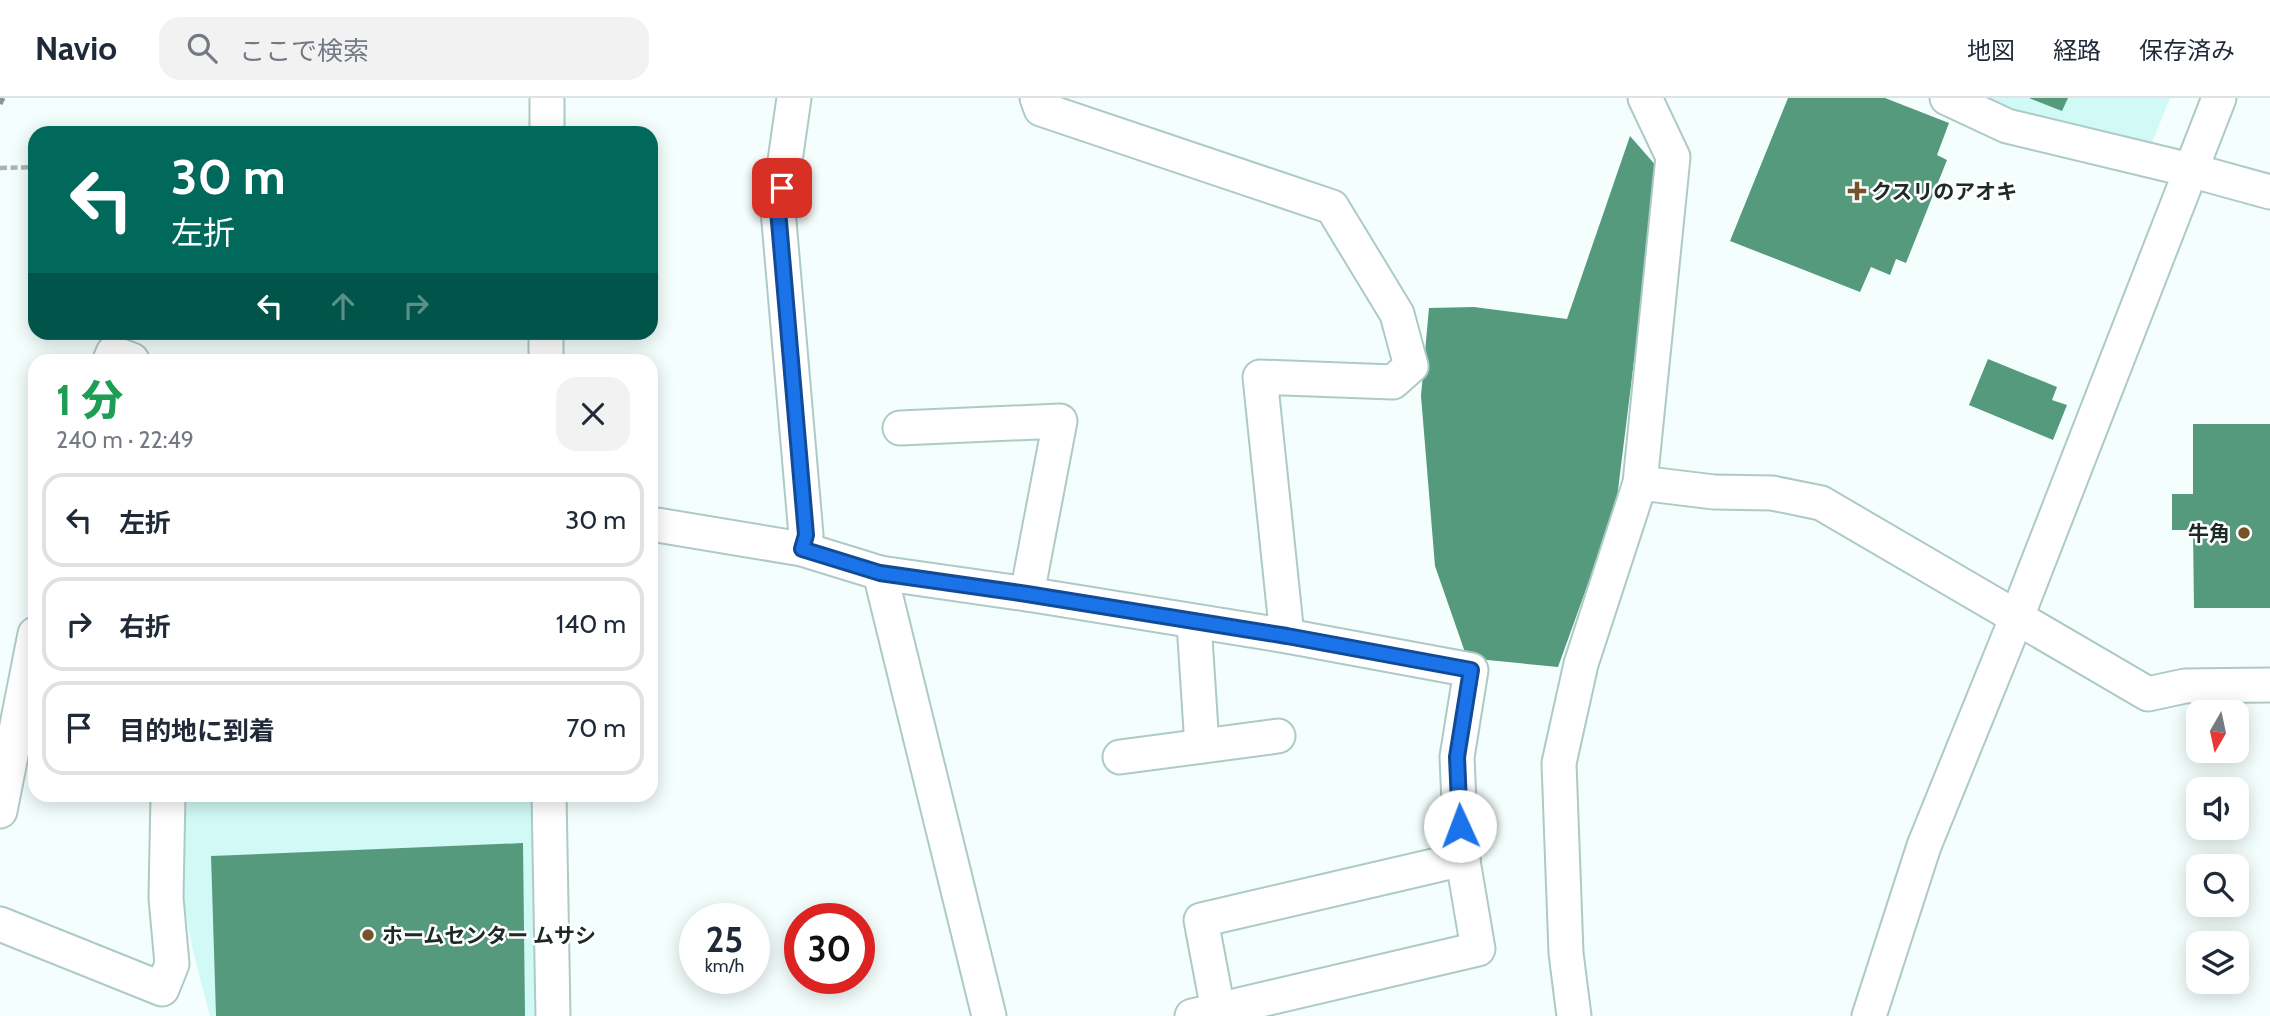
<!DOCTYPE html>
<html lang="ja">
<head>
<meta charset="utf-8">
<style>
	body { margin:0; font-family:Cabin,"Noto Sans JP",sans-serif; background:#f2f2f3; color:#1f2937; height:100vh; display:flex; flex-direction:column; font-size:26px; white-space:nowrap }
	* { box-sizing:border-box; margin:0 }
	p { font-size:23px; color:#747a83 }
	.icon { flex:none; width:38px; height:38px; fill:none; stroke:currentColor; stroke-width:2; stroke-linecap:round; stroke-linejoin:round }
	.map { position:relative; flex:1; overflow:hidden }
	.details { position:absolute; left:28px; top:256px; width:630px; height:448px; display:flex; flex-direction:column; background:#fff; border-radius:21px; box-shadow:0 4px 18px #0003 }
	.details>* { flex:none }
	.guide { position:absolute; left:28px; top:28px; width:630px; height:214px; border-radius:21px; box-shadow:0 4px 18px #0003; background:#00695c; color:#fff; overflow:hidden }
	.needle { width:46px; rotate:189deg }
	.fabs { position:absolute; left:2186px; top:602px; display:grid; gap:14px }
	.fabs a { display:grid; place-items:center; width:63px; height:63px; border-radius:14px; background:#fff; box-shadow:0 4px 18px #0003; font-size:35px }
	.speed { position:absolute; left:679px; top:805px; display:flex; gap:14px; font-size:35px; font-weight:700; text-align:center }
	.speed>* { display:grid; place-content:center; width:91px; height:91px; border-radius:50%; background:#fff; box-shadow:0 4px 18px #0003; line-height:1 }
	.speed small { font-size:18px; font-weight:400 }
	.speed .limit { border:10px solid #d22; background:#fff; color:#111 }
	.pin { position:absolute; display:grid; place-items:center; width:60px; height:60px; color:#fff; margin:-30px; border-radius:14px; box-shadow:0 4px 10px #0006 }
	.me { position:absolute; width:77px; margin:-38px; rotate:358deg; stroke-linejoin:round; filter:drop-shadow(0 0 5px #0008) }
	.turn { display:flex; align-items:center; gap:24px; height:147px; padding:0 28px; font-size:32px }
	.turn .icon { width:91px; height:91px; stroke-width:2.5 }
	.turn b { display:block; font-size:49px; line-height:60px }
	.lanes { display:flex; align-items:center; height:66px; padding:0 28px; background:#0003; justify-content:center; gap:35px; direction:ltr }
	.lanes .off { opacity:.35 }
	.round { display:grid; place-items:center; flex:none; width:74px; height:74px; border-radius:21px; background:#f2f2f3 }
	.summary { display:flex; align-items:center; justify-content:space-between; height:119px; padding:0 28px }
	h1 { font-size:42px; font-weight:800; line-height:52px; color:#1e9e55 }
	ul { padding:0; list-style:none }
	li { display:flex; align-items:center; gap:21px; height:94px; margin:0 14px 10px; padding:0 14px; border:4px solid #e0e1e3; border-radius:21px }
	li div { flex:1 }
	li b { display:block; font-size:26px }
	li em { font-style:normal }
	header { display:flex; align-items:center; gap:42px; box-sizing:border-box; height:98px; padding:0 35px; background:#fff; border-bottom:2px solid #e0e1e3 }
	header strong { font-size:33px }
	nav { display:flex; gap:38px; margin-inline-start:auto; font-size:24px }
	.search { width:490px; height:63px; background:#f2f2f3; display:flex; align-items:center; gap:18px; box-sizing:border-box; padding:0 24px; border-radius:21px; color:#747a83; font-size:26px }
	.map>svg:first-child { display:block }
	.built { fill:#d1f9f5 }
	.building { fill:#559a7d }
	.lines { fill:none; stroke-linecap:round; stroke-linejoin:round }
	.minor-casing { stroke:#adcac7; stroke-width:37 }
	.path { stroke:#a9b5b3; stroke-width:4.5; stroke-dasharray:7 3.5; stroke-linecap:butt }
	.minor { stroke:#fff; stroke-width:33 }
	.rail { stroke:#8a9594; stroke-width:5; stroke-dasharray:9 9; stroke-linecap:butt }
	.route-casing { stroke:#114b97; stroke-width:18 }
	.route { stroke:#1a73e8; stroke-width:12 }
	.poi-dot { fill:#75532b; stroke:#fff; stroke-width:2.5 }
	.labels { text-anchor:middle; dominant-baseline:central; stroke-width:5; stroke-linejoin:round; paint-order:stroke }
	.poi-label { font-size:21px; font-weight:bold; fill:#1e2a28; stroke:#fff; text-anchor:start }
</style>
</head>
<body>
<header>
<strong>Navio</strong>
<div class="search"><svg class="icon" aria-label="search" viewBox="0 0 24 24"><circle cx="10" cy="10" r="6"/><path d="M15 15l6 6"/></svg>ここで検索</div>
<nav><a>地図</a><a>経路</a><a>保存済み</a></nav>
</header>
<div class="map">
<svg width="2270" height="918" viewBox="0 0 2270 918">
	<rect width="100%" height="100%" fill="#f3fefd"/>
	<!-- built -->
	<g class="built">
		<path d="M1967,0H2170L2149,52Z"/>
		<path d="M184,697H536L539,918H210L193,853L178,771Z"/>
	</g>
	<!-- building -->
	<g class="building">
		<path d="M1788,0H1885L1949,25L1937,57L1947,62L1906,165L1896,161L1890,177L1871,169L1860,194L1730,143Z"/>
		<path d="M2029,0H2068L2062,13Z"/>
		<path d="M1630,38L1658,70L1616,408L1558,569L1467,560L1435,468L1421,298L1429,210L1474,209L1567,221Z"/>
		<path d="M1988,261L2057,289L2052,302L2067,307L2053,342L1969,307Z"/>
		<path d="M2193,326H2270V510H2194L2193,432H2172V396H2193Z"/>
		<path d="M523,745L525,918H216L211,758Z"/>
	</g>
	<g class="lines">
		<defs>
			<g id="minor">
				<path d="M794,0L778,112L806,437L802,451"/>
				<path d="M1037,0L1041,11L1332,109L1397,216L1411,268L1393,284L1260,279L1287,538"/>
				<path d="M1947,0L2007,28L2190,72L2270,94"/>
				<path d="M547,35V0"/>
				<path d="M110,262L113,255L132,262"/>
				<path d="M546,262V234"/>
				<path d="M900,330L1060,323L1027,496"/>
				<path d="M1640,385L1714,394L1772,395L1821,405L2148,596L2185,588L2270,587"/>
				<path d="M651,426L802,451L880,475L1027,496L1287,538L1471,572L1457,659L1461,751L1478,851L1192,918"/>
				<path d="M880,475L989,918"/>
				<path d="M1194,525L1202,648"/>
				<path d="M1120,659L1278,638"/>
				<path d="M549,696L553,918"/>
				<path d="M0,713L35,536"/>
				<path d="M0,826L162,891L172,866L166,800L168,696"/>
				<path d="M1218,912L1201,822L1463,761"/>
				<path d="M1574,918L1566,855L1559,665L1581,566L1640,385L1673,59L1645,0"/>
				<path d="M1869,918L1924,748L2016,521L2219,0"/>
			</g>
		</defs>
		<!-- minor casing -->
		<use href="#minor" class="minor-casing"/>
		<!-- path -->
		<path class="path" d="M0,70L35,69"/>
		<!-- minor -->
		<use href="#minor" class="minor"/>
		<!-- rail -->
		<path class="rail" d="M0,6L3,0"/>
	</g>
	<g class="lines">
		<defs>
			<path id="route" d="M782,90L778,112L806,437L802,451L880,475L1027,496L1287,538L1471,572L1457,659L1460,728"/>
		</defs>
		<!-- route casing -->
		<use href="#route" class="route-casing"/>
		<!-- route -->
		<use href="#route" class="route"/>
	</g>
	<!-- markers -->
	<g class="poi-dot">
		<path d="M1853.5 82.5h7v7h7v7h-7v7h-7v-7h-7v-7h7z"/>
		<circle cx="2244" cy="435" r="7"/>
		<circle cx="368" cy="837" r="7"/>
	</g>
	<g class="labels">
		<!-- poi labels -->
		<g class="poi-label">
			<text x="1871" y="93">クスリのアオキ</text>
			<text x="2230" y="435" text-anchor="end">牛角</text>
			<text x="382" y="837">ホームセンター ムサシ</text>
		</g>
	</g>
</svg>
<div class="fabs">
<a><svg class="needle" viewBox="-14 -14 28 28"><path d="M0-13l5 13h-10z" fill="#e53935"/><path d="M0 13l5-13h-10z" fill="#747a83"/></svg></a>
<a><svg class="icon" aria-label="sound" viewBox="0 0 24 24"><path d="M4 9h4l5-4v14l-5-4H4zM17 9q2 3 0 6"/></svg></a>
<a><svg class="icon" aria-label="search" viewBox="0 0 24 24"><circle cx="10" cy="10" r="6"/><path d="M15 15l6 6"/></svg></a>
<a><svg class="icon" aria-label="layers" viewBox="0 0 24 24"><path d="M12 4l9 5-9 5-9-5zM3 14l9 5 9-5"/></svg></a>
</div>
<div class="speed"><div>25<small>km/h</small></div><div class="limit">30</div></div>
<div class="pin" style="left:782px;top:90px;background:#d93025"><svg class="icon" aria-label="arrive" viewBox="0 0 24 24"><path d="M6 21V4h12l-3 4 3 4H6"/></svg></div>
<svg class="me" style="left:1460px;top:728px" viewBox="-20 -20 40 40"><circle r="19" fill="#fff"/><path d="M0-13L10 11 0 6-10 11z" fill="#1a73e8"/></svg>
<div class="guide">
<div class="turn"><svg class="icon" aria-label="left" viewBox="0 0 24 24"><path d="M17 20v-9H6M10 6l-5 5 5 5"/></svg><div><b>30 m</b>左折</div></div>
<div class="lanes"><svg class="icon" aria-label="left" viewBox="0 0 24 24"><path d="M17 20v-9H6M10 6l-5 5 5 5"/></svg><svg class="icon off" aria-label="ahead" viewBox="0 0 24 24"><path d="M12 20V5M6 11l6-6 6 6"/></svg><svg class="icon off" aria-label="right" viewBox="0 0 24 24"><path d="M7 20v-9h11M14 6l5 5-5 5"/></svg></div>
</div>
<section class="details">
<div class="summary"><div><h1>1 分</h1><p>240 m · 22:49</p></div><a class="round"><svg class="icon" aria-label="close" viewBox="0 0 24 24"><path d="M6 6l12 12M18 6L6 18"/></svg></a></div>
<ul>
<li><svg class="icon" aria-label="left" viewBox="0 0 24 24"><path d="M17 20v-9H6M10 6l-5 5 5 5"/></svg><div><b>左折</b></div><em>30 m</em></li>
<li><svg class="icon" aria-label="right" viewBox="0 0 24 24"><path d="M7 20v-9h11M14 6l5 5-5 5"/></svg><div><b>右折</b></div><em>140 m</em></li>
<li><svg class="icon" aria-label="arrive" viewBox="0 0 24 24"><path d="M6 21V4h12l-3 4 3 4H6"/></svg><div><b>目的地に到着</b></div><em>70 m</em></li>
</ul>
</section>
</div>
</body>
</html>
